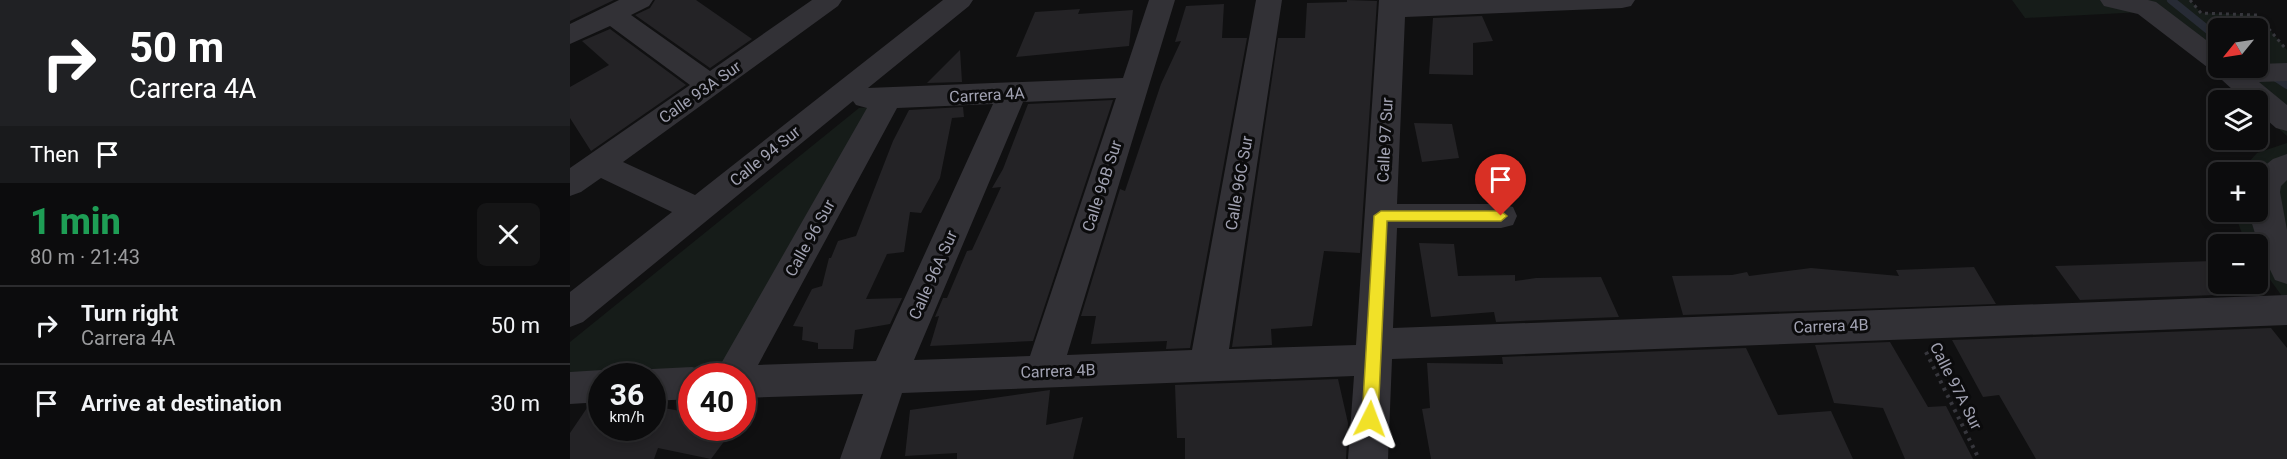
<!DOCTYPE html>
<html lang="en">
<head>
<meta charset="utf-8">
<style>
	body { margin:0; font-family:Roboto,sans-serif; background:#151516; color:#f1f3f6; height:100vh; display:flex; flex-direction:column; font-size:22px; white-space:nowrap }
	* { box-sizing:border-box; margin:0 }
	p { font-size:20px; color:#9a9b9d }
	.icon { flex:none; width:33px; height:33px; fill:none; stroke:currentColor; stroke-width:2; stroke-linecap:round; stroke-linejoin:round }
	.map { position:relative; flex:1; overflow:hidden }
	.panel { display:flex; flex-direction:column; background:#0c0c0d; width:570px }
	.panel>* { flex:none }
	.hud { background:#202124; color:#fff; overflow:hidden }
	.needle { width:39px; rotate:240deg }
	.fabs { position:absolute; left:1638px; top:18px; display:grid; gap:12px }
	.fabs a { display:grid; place-items:center; width:60px; height:60px; border-radius:9px; background:#0c0c0d; box-shadow:0 3px 9px #0003,0 0 0 2px #2c2c2e; font-size:30px }
	.speed { position:absolute; left:18px; top:363px; display:flex; gap:12px; font-size:30px; font-weight:700; text-align:center }
	.speed>* { display:grid; place-content:center; width:78px; height:78px; border-radius:50%; background:#0c0c0d; box-shadow:0 3px 9px #0003,0 0 0 2px #2c2c2e; line-height:1 }
	.speed small { font-size:15px; font-weight:400 }
	.speed .limit { border:9px solid #d22; background:#fff; color:#111 }
	.pin { position:absolute; display:grid; place-items:center; width:51px; height:51px; color:#fff; margin:-62px -26px; border-radius:50% 50% 50% 0; rotate:-45deg; box-shadow:0 0 6px #0007 }
	.pin .icon { rotate:45deg }
	.me { position:absolute; width:66px; margin:-33px; rotate:3deg; stroke-linejoin:round; filter:drop-shadow(0 0 4px #0008) }
	.turn { display:flex; align-items:center; gap:21px; height:126px; padding:0 30px; font-size:27px }
	.turn .icon { width:78px; height:78px; stroke-width:2.5 }
	.turn b { display:block; font-size:42px; line-height:51px }
	.then { display:flex; align-items:center; height:57px; padding:0 30px; background:#0003; gap:12px; font-size:22px }
	.round { display:grid; place-items:center; flex:none; width:63px; height:63px; border-radius:9px; background:#151516 }
	.headline { display:flex; align-items:center; justify-content:space-between; height:102px; padding:0 30px }
	h1 { font-size:36px; font-weight:800; line-height:45px; color:#1e9e55 }
	ul { padding:0; list-style:none }
	li { display:flex; align-items:center; gap:18px; height:78px; padding:0 30px; border-top:2px solid #2c2c2e }
	li div { flex:1 }
	li b { display:block; font-size:22px }
	li em { font-style:normal }
	main { display:flex; flex:1; min-height:0 }
	.map>svg:first-child { display:block }
	.green { fill:#161c19; fill-rule:evenodd }
	.lines { fill:none; stroke-linecap:round; stroke-linejoin:round }
	.stream { stroke:#272b35; stroke-width:8 }
	.building { fill:#242326 }
	.path-far1 { stroke:#37373d; stroke-width:3; stroke-dasharray:3 4; stroke-linecap:butt }
	.path { stroke:#37373d; stroke-width:4; stroke-dasharray:3 5; stroke-linecap:butt }
	.minor { fill:#323136; fill-rule:evenodd }
	.route { fill:#f1e128; stroke:#9d921a; stroke-width:1.5 }
	.labels { text-anchor:middle; dominant-baseline:central; stroke-width:6; stroke-linejoin:round; paint-order:stroke }
	.street-label { font-size:16px; fill:#a1a2b2; stroke:#0b0b0c }
</style>
</head>
<body>
<main>
<section class="panel">
<div class="hud">
<div class="turn"><svg class="icon" aria-label="right" viewBox="0 0 24 24"><path d="M7 20v-9h11M14 6l5 5-5 5"/></svg><div><b>50 m</b>Carrera 4A</div></div>
<div class="then">Then<svg class="icon" aria-label="arrive" viewBox="0 0 24 24"><path d="M6 21V4h12l-3 4 3 4H6"/></svg></div>
</div>
<div class="headline"><div><h1>1 min</h1><p>80 m · 21:43</p></div><a class="round"><svg class="icon" aria-label="close" viewBox="0 0 24 24"><path d="M6 6l12 12M18 6L6 18"/></svg></a></div>
<ul>
<li><svg class="icon" aria-label="right" viewBox="0 0 24 24"><path d="M7 20v-9h11M14 6l5 5-5 5"/></svg><div><b>Turn right</b><p>Carrera 4A</p></div><em>50 m</em></li>
<li><svg class="icon" aria-label="arrive" viewBox="0 0 24 24"><path d="M6 21V4h12l-3 4 3 4H6"/></svg><div><b>Arrive at destination</b></div><em>30 m</em></li>
</ul>
</section>
<div class="map">
<svg width="1717" height="459" viewBox="0 0 1717 459">
	<rect width="100%" height="100%" fill="#101011"/>
	<!-- green -->
	<g class="green">
		<path d="M1442,0H1620L1631,13L1687,15L1717,50V136L1688,111V100H1676L1573,12L1455,18ZM1648,28H1688V68H1648Z"/>
		<path d="M303,107L155,369L0,373V342L289,108Z"/>
		<path d="M1717,143V303L1688,263V244H1676L1664,212H1688V172H1670L1687,153Z"/>
	</g>
	<g class="lines">
		<!-- stream -->
		<g class="stream">
			<path d="M1601,0L1648,38"/>
			<path d="M1688,66L1717,85"/>
		</g>
	</g>
	<!-- building -->
	<g class="building">
		<path d="M0,0H44L0,21Z"/>
		<path d="M85,0H126L182,39L140,68L65,15L80,8Z"/>
		<path d="M777,0L807,1L790,253L754,251L742,326L701,329L702,345L662,347L708,38H735L737,3L777,2Z"/>
		<path d="M654,4L652,38H677L620,348L596,349L597,341L521,344L526,316H511L550,189L555,191L591,84L611,41L605,42L616,6Z"/>
		<path d="M510,9L508,14L563,10L559,46L446,57L465,12Z"/>
		<path d="M912,16L923,41L903,43V75L859,74L863,18Z"/>
		<path d="M40,29L116,85L21,151L0,118V87L39,65L12,41Z"/>
		<path d="M390,50L392,82L357,83Z"/>
		<path d="M543,100L463,341L360,346L369,316L365,317L373,298H377L397,251L402,250L431,187L422,188L433,169L458,104Z"/>
		<path d="M393,107L394,117L382,118L370,178L351,213L340,212L334,252L317,254L296,299L332,298L320,324L285,330L283,349H248V343L232,340L233,327L223,326L242,289L252,286L259,258H261L268,241L286,236L323,141L339,110Z"/>
		<path d="M844,123L882,124L889,158L852,162Z"/>
		<path d="M849,243L884,244L888,276L945,275V281L966,278L1031,277L1049,317L926,322L924,312L861,317Z"/>
		<path d="M1643,261L1648,268V284H1662L1672,294L1510,300L1485,266Z"/>
		<path d="M1404,267L1426,304L1113,315L1102,276L1162,275L1177,272L1179,276L1241,268L1329,276L1326,270Z"/>
		<path d="M1701,328L1717,348V459H1466L1429,395L1413,397L1382,340Z"/>
		<path d="M1320,342L1358,407L1376,406L1403,459H1335L1313,408L1264,403L1245,345Z"/>
		<path d="M1176,348L1208,415L1261,411L1283,459H861L852,409L860,408L857,363L933,364L932,357Z"/>
		<path d="M768,379L778,423L776,459H615V438H607L605,385Z"/>
		<path d="M480,390L476,425L513,417L503,459H387V453L335,456L340,410Z"/>
		<path d="M32,404V428H82V406L122,413V428H164L141,459L88,448L84,459H0V433L19,405Z"/>
	</g>
	<g class="lines">
		<!-- path-far1 -->
		<path class="path-far1" d="M1620,0L1631,13L1687,15L1715,48"/>
		<!-- path -->
		<path class="path" d="M1356,352L1409,459"/>
		<!-- minor -->
		<g class="minor">
			<path d="M49,0H83L79,6L61,15L140,71L242,0H272L268,6L53,162L125,195L373,0H403L399,6L298,88L553,78L579,0H605L497,355L622,350L686,0H712L659,349L786,345L809,0H1065L1061,6L1052,8L835,17L827,204H931L943,207L947,216L943,225L931,228H827L823,328L1717,295V325L822,359L818,459H778L784,376L332,393L310,459H270L293,394L172,398V376H144L297,108L286,105L283,101L13,322L0,327V292L102,212L31,178L11,192L0,196V168L120,85L40,26L0,44V24ZM546,98L460,356L344,360L453,102ZM423,104L306,361L188,365L327,108Z"/>
			<path d="M1530,0H1578L1586,2L1648,49V68H1688V64L1717,63V81L1689,82L1717,105V131L1706,128L1688,112V100H1674L1641,70L1568,14L1534,6Z"/>
			<path d="M1717,154V180L1711,186L1710,192L1717,230V284L1705,280C1694,258 1684,235 1679,212H1688L1687,172L1703,159Z"/>
			<path d="M122,367L135,371L138,376H122V399L82,401V376H67L69,373L82,369Z"/>
			<path d="M32,370L46,376H32V402L0,404V372Z"/>
		</g>
	</g>
	<!-- route -->
	<path class="route" d="M811,211H931L937,216L931,221H817L808,419L806,424L800,427L795,424L792,419L804,216Z"/>
	<g class="labels">
		<!-- street labels -->
		<g class="street-label">
			<text transform="translate(130 92) rotate(-35)">Calle 93A Sur</text>
			<text transform="translate(417 95) rotate(-3)">Carrera 4A</text>
			<text transform="translate(815 140) rotate(-87)">Calle 97 Sur</text>
			<text transform="translate(195 156) rotate(-39)">Calle 94 Sur</text>
			<text transform="translate(669 183) rotate(-80)">Calle 96C Sur</text>
			<text transform="translate(532 186) rotate(-72)">Calle 96B Sur</text>
			<text transform="translate(240 238) rotate(-61)">Calle 96 Sur</text>
			<text transform="translate(363 275) rotate(-66)">Calle 96A Sur</text>
			<text transform="translate(1261 326) rotate(-2)">Carrera 4B</text>
			<text transform="translate(488 371) rotate(-2)">Carrera 4B</text>
			<text transform="translate(1386 386) rotate(63)">Calle 97A Sur</text>
		</g>
	</g>
</svg>
<div class="fabs">
<a><svg class="needle" viewBox="-14 -14 28 28"><path d="M0-13l5 13h-10z" fill="#e53935"/><path d="M0 13l5-13h-10z" fill="#9a9b9d"/></svg></a>
<a><svg class="icon" aria-label="layers" viewBox="0 0 24 24"><path d="M12 4l9 5-9 5-9-5zM3 14l9 5 9-5"/></svg></a>
<a>+</a>
<a>−</a>
</div>
<div class="speed"><div>36<small>km/h</small></div><div class="limit">40</div></div>
<div class="pin" style="left:931px;top:216px;background:#d93025"><svg class="icon" aria-label="arrive" viewBox="0 0 24 24"><path d="M6 21V4h12l-3 4 3 4H6"/></svg></div>
<svg class="me" style="left:800px;top:419px" viewBox="-20 -20 40 40"><path d="M0-17L14 15 0 8-14 15z" fill="#f1e128" stroke="#fff" stroke-width="4"/></svg>
</div>
</main>
</body>
</html>
